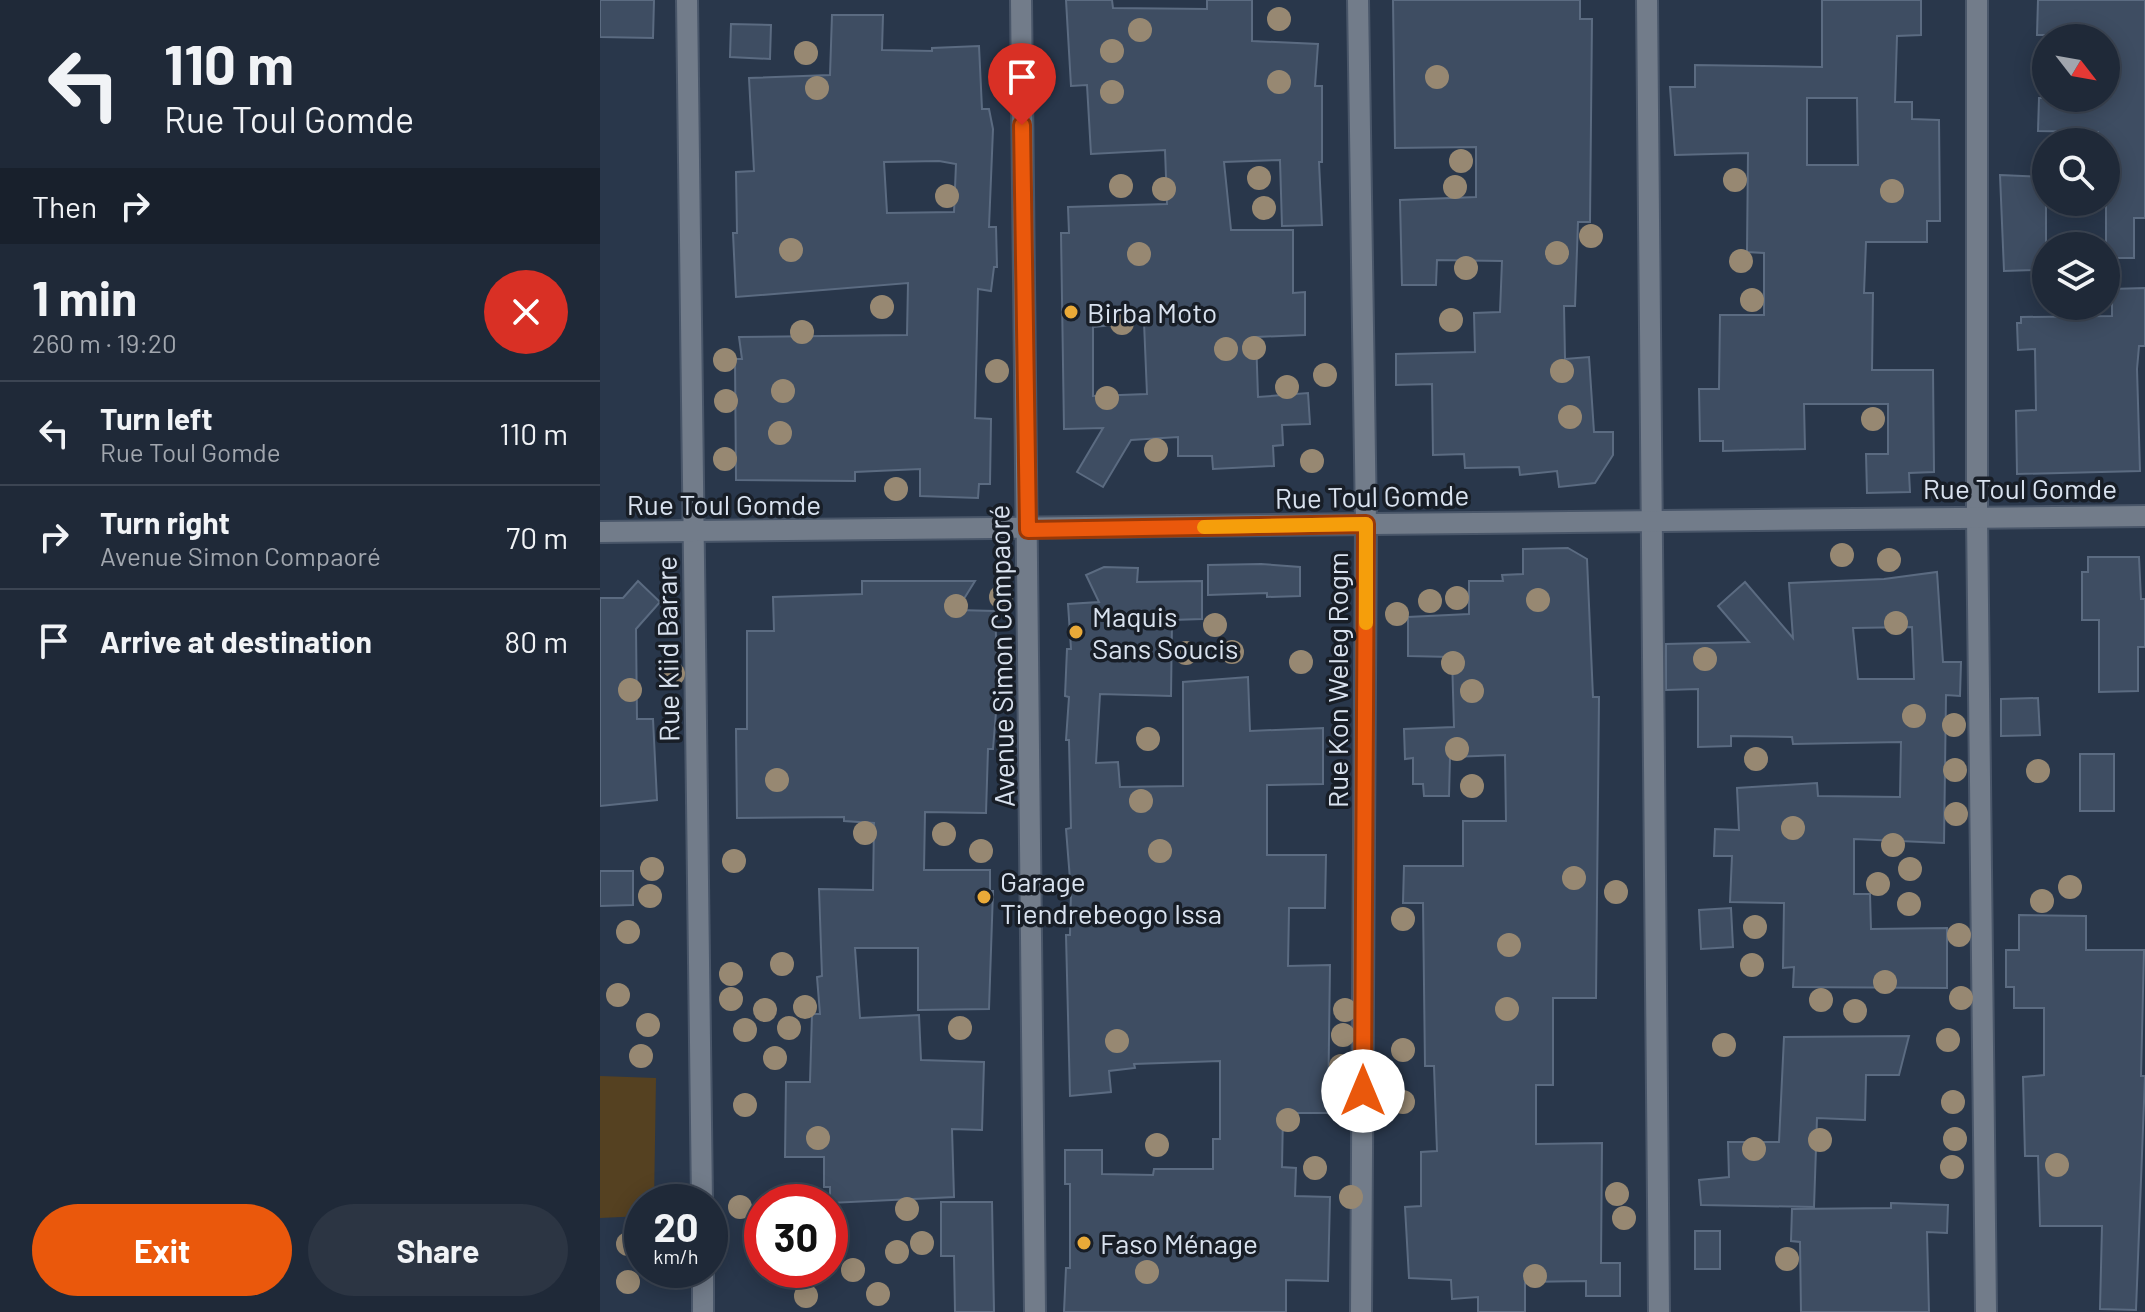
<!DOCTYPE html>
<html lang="en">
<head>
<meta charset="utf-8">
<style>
	body { margin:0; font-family:Barlow,sans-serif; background:#2c3543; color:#f1f3f6; height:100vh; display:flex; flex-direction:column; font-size:30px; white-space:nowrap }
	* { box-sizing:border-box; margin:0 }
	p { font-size:26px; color:#a1a6ae }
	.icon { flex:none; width:44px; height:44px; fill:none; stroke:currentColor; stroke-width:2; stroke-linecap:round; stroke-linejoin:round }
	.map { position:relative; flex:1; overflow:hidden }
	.sheet { display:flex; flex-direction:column; background:#1f2938; width:600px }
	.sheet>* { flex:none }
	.hud { background:#1f2938; color:#f1f3f6; overflow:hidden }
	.needle { width:52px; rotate:121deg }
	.buttons { position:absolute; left:1432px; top:24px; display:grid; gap:16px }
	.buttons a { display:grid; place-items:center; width:88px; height:88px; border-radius:50%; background:#1f2938; box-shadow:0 4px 20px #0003,0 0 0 2px #3c4553; font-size:40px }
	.speed { position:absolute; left:24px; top:1184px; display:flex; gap:16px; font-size:40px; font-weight:700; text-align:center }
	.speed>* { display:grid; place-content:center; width:104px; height:104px; border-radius:50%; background:#1f2938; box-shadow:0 4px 20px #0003,0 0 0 2px #3c4553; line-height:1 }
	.speed small { font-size:20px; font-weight:400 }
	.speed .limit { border:12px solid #d22; background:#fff; color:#111 }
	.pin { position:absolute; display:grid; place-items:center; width:68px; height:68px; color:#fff; margin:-82px -34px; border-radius:50% 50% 50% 0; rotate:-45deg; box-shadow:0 0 8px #0007 }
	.pin .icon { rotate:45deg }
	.me { position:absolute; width:88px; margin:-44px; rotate:0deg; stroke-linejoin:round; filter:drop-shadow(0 0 6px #0008) }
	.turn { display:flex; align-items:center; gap:28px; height:168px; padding:0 32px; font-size:36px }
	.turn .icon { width:104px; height:104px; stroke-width:2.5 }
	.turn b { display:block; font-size:56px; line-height:68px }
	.then { display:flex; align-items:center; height:76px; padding:0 32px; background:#0003; gap:16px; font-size:30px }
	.round { display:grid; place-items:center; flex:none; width:84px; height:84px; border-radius:42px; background:#2c3543 }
	.overview { display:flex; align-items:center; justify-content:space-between; height:136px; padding:0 32px }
	h1 { font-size:48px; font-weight:700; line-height:60px }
	.button { display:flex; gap:16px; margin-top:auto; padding:16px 32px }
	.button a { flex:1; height:92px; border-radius:48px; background:#ea580c; color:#fff; font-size:32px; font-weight:700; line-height:92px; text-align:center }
	.button a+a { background:#2c3543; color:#f1f3f6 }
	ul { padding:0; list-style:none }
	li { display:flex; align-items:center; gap:24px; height:104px; padding:0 32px; border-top:2px solid #3c4553 }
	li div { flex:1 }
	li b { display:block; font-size:30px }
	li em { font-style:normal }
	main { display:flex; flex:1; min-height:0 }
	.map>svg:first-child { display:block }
	.green { fill:#554121 }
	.building { fill:#3e4d62; stroke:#5b6b81; stroke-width:2; fill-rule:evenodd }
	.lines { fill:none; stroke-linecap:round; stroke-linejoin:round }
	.minor-casing { stroke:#495669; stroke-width:24 }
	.minor { stroke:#727c8a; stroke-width:20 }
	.tree { fill:#978872 }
	.route-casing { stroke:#983908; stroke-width:20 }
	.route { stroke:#ea580c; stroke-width:14 }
	.slow { stroke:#f59e0b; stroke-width:14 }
	.poi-dot { fill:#eaaa38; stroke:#181e27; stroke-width:3 }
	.labels { text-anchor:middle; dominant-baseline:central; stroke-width:7; stroke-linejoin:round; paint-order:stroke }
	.poi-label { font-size:28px; fill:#d9e2ef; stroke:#181e27; text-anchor:start }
	.street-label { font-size:28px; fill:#d9e2ef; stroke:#181e27 }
</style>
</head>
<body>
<main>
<section class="sheet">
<div class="hud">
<div class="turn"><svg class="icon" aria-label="left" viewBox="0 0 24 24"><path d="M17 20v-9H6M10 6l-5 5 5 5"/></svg><div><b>110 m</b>Rue Toul Gomde</div></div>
<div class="then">Then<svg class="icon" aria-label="right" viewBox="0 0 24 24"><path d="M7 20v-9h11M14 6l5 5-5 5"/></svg></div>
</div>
<div class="overview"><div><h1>1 min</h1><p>260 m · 19:20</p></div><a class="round" style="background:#d93025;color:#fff"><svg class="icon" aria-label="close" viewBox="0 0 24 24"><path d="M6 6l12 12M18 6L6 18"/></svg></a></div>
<ul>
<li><svg class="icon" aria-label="left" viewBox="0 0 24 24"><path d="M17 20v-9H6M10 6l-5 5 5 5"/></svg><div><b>Turn left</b><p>Rue Toul Gomde</p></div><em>110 m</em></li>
<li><svg class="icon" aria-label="right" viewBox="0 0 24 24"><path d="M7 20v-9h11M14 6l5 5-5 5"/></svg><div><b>Turn right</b><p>Avenue Simon Compaoré</p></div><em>70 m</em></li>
<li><svg class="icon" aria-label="arrive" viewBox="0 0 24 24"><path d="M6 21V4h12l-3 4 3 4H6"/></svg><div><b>Arrive at destination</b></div><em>80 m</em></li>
</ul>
<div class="button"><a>Exit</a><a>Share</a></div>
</section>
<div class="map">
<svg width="1545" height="1312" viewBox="0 0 1545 1312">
	<rect width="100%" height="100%" fill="#29374b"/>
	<!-- green -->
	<path class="green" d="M0,1076L56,1078L54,1202H42V1216L0,1218Z"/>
	<!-- building -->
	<g class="building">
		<path d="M0,0H54L53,38L0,37Z"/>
		<path d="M466,0H512L513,8L607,9V0H652V41L718,44L715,86H722V162H719L722,225L682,226L680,160L624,162L631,230H693V293L705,292V335L656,337L658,397L708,393L710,424L682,425L683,445L673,446L674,466L613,469L612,456H578V437L531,440L503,487L477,472L503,428L464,429L461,233H469L468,207L567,204L565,150L491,154L487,85L471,86ZM544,322L547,394L493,396V327Z"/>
		<path d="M793,0H980V19H992L990,222H978L975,306H964L965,359L989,357L994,432H1013V455L995,483L959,487L957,471L920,475L919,467L865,468L864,454L833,455L832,384L796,385V354L875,352L874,313L900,312L902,261L837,260L836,285H802L800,200L876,197V147L795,148Z"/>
		<path d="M1222,0H1321V35L1297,36L1295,102H1312V119L1339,120L1340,221H1327V242H1266L1264,293H1273L1272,370H1333L1334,472L1309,473L1310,492L1267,493L1266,454H1288V404H1204L1205,449L1123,451V441H1100L1099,389H1119L1120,315H1164V253L1147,252L1148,153L1075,155L1070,87H1095V65L1222,67ZM1207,98H1257L1258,165H1207Z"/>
		<path d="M1438,0H1545V218H1534V258H1506V142H1498V132L1438,131L1439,98H1506V35H1437Z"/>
		<path d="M232,15H283L282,50L332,51V48L379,46L382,109H389L393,129L389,227H396L397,267H394L391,291L378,289L375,418L391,419L390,484H379L378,498L320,496V469L255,472V481L136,480L135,359H142L139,337L307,335L308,283L136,297L133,233H137L136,172L154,171L149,78L230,75ZM339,161L356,164L354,212L287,213L284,162Z"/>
		<path d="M131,24L171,25L170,59L130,57Z"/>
		<path d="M1400,175L1446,177V257H1436L1433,270L1404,271Z"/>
		<path d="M1545,288V346H1539L1537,369L1540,471L1417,474L1416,411L1436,410L1435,349L1418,350L1417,323H1421V317L1512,316V289Z"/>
		<path d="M968,548L987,559L993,697H999L996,998H953V1085H936V1144L1002,1143L1001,1263H1020V1296H986V1281L925,1282V1312H878V1297L852,1299L851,1280L809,1278L805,1207L821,1206V1152L837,1151L834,1066H825L823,903H803L804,866H863V821H906L905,755L850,757L849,796H824L823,784H813V758L805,759L804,729L854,727L852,657L808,656V617L869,614V581H903L902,575L923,574V549Z"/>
		<path d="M1488,557H1539L1541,599H1545V647H1538V691L1499,692V620H1482V572H1488Z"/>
		<path d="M661,564L700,567V596L667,597V593L608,595V565Z"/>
		<path d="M504,567L538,568L537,582L602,581V619L572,620L571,696L500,694L496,763L518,762L520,787L583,786V682L648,677L650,731L723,728V784L667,785V855H726L725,908H689L688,966L730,965L728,1113H683L682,1167L696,1168L695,1196L730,1197L728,1281L686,1280V1312H464L466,1268H470V1184H465V1150H502V1174L553,1175L554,1169H613V1139H620V1061L534,1064L535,1068L509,1071L511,1092L470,1096L466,935H470L471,892L466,829L471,828L469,740H466L469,697L465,696L467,649H471L468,604L499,602L486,575Z"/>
		<path d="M1337,572L1343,662H1361L1360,696L1346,695L1344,843L1254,839V894H1270L1271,929L1347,928V988L1193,987L1194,967L1183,968L1184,903L1130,902L1132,856H1114L1115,829L1139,830L1137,788L1217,783L1218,796L1300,797L1301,742L1193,744L1192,737L1131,736V746L1098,747V689L1066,690V644L1149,642L1118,606L1145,582L1193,638L1189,583L1284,579ZM1312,627L1314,679H1258L1253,628Z"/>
		<path d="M38,581L60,602L36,629L37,719H53L57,800L0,806V598H23Z"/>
		<path d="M262,581H375L357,610L395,611L398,688L393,749H388L386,813L325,812L324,870H390V891H393L389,1009L318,1010V948H255L260,1018L319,1015L321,1060L384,1062L382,1130L352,1129L354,1197L230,1203V1187H224V1157H185L186,1082H210L212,1014H220L217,977L222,976L219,889L273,890L274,823L244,821V817L137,818L136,729H147V631H174L173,597L262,594Z"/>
		<path d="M1438,698L1440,735L1401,736V699Z"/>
		<rect x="1480" y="754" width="34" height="57"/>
		<path d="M0,871H33V905L0,906Z"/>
		<path d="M1131,908L1133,947L1101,949L1099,910Z"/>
		<path d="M1419,915L1486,916V950H1544L1541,1076H1545L1536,1310L1500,1309L1502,1226H1440L1438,1156H1425L1423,1077L1444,1075V1008H1414V987H1406V950H1419Z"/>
		<path d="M1309,1036L1299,1075H1266L1265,1120L1217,1118L1214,1207L1101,1205L1099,1180L1129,1177L1128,1142H1179L1184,1037Z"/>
		<path d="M341,1202H392L394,1312H355L354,1256H341Z"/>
		<path d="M1291,1203L1348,1205L1347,1233L1327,1232L1329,1312H1201L1200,1242L1191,1241L1192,1209L1291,1208Z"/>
		<rect x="1095" y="1231" width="25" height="38"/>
	</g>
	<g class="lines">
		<defs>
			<g id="minor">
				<path d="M87,0L102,1202"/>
				<path d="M421,0L435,1312"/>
				<path d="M758,0L766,524L761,1312"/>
				<path d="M1047,0L1059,1312"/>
				<path d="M1377,0V516L1386,1312"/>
				<path d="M0,532L1545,516"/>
				<path d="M103,1270V1312"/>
			</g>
		</defs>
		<!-- minor casing -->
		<use href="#minor" class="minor-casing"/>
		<!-- minor -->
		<use href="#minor" class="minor"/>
	</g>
	<!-- trees -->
	<g class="tree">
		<circle cx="679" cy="19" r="12"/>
		<circle cx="540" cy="30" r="12"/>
		<circle cx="512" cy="51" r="12"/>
		<circle cx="206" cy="53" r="12"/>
		<circle cx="837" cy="77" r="12"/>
		<circle cx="679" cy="82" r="12"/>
		<circle cx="217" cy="88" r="12"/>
		<circle cx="512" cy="92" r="12"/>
		<circle cx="861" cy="161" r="12"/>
		<circle cx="659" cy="178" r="12"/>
		<circle cx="1135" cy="180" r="12"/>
		<circle cx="521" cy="186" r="12"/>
		<circle cx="855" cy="187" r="12"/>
		<circle cx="564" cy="189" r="12"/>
		<circle cx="1292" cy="191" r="12"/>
		<circle cx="347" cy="196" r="12"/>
		<circle cx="664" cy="208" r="12"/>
		<circle cx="991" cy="236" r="12"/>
		<circle cx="191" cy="250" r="12"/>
		<circle cx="957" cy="253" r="12"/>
		<circle cx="539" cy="254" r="12"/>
		<circle cx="1141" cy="261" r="12"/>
		<circle cx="866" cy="268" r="12"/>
		<circle cx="1152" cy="300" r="12"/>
		<circle cx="282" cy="307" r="12"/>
		<circle cx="851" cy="320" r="12"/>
		<circle cx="522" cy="323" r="12"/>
		<circle cx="202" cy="332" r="12"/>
		<circle cx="654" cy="348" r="12"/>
		<circle cx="626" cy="349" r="12"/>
		<circle cx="125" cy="360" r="12"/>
		<circle cx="397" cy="371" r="12"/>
		<circle cx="962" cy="371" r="12"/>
		<circle cx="725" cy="375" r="12"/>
		<circle cx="687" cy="387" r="12"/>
		<circle cx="183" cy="391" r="12"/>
		<circle cx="507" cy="398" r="12"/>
		<circle cx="126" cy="401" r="12"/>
		<circle cx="970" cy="417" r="12"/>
		<circle cx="1273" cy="419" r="12"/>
		<circle cx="180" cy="433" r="12"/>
		<circle cx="556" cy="450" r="12"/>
		<circle cx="125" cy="459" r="12"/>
		<circle cx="712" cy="461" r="12"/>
		<circle cx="296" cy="489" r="12"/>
		<circle cx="1242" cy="555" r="12"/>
		<circle cx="1289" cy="560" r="12"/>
		<circle cx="401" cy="597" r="12"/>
		<circle cx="857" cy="598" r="12"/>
		<circle cx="938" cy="600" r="12"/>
		<circle cx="830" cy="601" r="12"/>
		<circle cx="356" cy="606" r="12"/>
		<circle cx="797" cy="614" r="12"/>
		<circle cx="1296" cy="623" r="12"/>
		<circle cx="615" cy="625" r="12"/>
		<circle cx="632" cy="652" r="12"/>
		<circle cx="586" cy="653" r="12"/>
		<circle cx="1105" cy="659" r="12"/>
		<circle cx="701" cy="662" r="12"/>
		<circle cx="853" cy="663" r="12"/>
		<circle cx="73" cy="674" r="12"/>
		<circle cx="30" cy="690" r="12"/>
		<circle cx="872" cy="691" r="12"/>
		<circle cx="1314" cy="716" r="12"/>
		<circle cx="1354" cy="725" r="12"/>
		<circle cx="548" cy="739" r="12"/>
		<circle cx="857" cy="749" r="12"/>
		<circle cx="1156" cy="759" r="12"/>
		<circle cx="1355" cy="770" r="12"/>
		<circle cx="1438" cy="771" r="12"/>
		<circle cx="177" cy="780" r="12"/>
		<circle cx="872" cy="786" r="12"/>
		<circle cx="541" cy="801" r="12"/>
		<circle cx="1356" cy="814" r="12"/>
		<circle cx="1193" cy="828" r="12"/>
		<circle cx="265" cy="833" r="12"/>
		<circle cx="344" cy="834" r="12"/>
		<circle cx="1293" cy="845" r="12"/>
		<circle cx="381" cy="851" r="12"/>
		<circle cx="560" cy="851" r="12"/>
		<circle cx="134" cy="861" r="12"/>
		<circle cx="52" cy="869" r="12"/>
		<circle cx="1310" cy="869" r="12"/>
		<circle cx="974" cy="878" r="12"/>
		<circle cx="1278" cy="884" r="12"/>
		<circle cx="1470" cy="887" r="12"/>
		<circle cx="1016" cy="892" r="12"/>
		<circle cx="50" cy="896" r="12"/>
		<circle cx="1442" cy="901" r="12"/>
		<circle cx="1309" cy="904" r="12"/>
		<circle cx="803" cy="919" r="12"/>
		<circle cx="1155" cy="927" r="12"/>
		<circle cx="28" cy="932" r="12"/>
		<circle cx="1359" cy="935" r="12"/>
		<circle cx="909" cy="945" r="12"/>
		<circle cx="182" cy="964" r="12"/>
		<circle cx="1152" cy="965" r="12"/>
		<circle cx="131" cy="974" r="12"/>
		<circle cx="1285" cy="982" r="12"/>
		<circle cx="18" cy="995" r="12"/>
		<circle cx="1361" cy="998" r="12"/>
		<circle cx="131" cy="999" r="12"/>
		<circle cx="1221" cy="1000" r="12"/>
		<circle cx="205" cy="1007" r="12"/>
		<circle cx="907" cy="1009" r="12"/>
		<circle cx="165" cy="1010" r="12"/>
		<circle cx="745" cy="1010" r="12"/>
		<circle cx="1255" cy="1011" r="12"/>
		<circle cx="48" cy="1025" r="12"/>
		<circle cx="189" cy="1028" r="12"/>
		<circle cx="360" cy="1028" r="12"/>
		<circle cx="145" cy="1030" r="12"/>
		<circle cx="743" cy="1035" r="12"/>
		<circle cx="1348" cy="1040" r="12"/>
		<circle cx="517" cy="1041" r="12"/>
		<circle cx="1124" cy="1045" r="12"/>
		<circle cx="803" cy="1050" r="12"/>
		<circle cx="41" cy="1056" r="12"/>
		<circle cx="175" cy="1058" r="12"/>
		<circle cx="741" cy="1066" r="12"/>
		<circle cx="803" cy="1102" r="12"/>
		<circle cx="1353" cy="1102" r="12"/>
		<circle cx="145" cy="1105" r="12"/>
		<circle cx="688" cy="1120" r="12"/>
		<circle cx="218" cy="1138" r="12"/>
		<circle cx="1355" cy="1139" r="12"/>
		<circle cx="1220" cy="1140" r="12"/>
		<circle cx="557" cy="1145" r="12"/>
		<circle cx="1154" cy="1149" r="12"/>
		<circle cx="1457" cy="1165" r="12"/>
		<circle cx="1352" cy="1167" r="12"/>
		<circle cx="715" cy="1168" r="12"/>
		<circle cx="1017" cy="1194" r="12"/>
		<circle cx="751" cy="1197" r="12"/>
		<circle cx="140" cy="1207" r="12"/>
		<circle cx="307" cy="1209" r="12"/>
		<circle cx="1024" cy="1218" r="12"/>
		<circle cx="322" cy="1243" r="12"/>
		<circle cx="28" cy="1244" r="12"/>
		<circle cx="297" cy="1252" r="12"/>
		<circle cx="1187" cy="1259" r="12"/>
		<circle cx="253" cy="1270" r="12"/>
		<circle cx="547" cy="1272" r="12"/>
		<circle cx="935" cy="1276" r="12"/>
		<circle cx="28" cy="1282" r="12"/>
		<circle cx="278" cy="1294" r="12"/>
		<circle cx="206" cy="1296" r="12"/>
	</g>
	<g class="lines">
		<defs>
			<path id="route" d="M422,125L428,530L766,524L763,1091"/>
		</defs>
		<!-- route casing -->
		<use href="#route" class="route-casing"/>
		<!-- route -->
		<use href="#route" class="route"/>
		<!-- slow -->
		<path class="slow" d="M604,527L766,524V623"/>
	</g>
	<!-- markers -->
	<g class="poi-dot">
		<circle cx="471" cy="312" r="8"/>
		<circle cx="476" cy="632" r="8"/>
		<circle cx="384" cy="897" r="8"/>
		<circle cx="484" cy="1243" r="8"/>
	</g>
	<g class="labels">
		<!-- poi labels -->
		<g class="poi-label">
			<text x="487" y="312">Birba Moto</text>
			<text x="492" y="616">Maquis<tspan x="492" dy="32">Sans Soucis</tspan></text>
			<text x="400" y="881">Garage<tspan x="400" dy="32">Tiendrebeogo Issa</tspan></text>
			<text x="500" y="1243">Faso Ménage</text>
		</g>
		<!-- street labels -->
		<g class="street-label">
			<text x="1420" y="488">Rue Toul Gomde</text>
			<text transform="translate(772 496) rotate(-1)">Rue Toul Gomde</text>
			<text x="124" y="504">Rue Toul Gomde</text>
			<text transform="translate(67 649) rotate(-91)">Rue Kiid Barare</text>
			<text transform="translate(401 656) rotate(-91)">Avenue Simon Compaoré</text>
			<text transform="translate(737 680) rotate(-90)">Rue Kon Weleg Rogm</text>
		</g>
	</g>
</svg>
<div class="buttons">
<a><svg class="needle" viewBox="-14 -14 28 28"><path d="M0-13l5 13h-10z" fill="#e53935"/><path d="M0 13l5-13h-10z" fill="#a1a6ae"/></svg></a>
<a><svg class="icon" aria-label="search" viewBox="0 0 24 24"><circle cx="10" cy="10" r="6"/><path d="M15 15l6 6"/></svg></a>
<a><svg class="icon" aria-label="layers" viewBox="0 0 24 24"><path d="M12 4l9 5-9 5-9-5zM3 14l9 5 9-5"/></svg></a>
</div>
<div class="speed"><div>20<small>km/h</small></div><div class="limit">30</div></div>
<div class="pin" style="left:422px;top:125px;background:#d93025"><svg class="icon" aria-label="arrive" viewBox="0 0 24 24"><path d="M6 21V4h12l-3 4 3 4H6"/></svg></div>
<svg class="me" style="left:763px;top:1091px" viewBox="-20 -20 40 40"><circle r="19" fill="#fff"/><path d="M0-13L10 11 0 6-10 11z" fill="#ea580c"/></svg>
</div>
</main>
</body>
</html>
